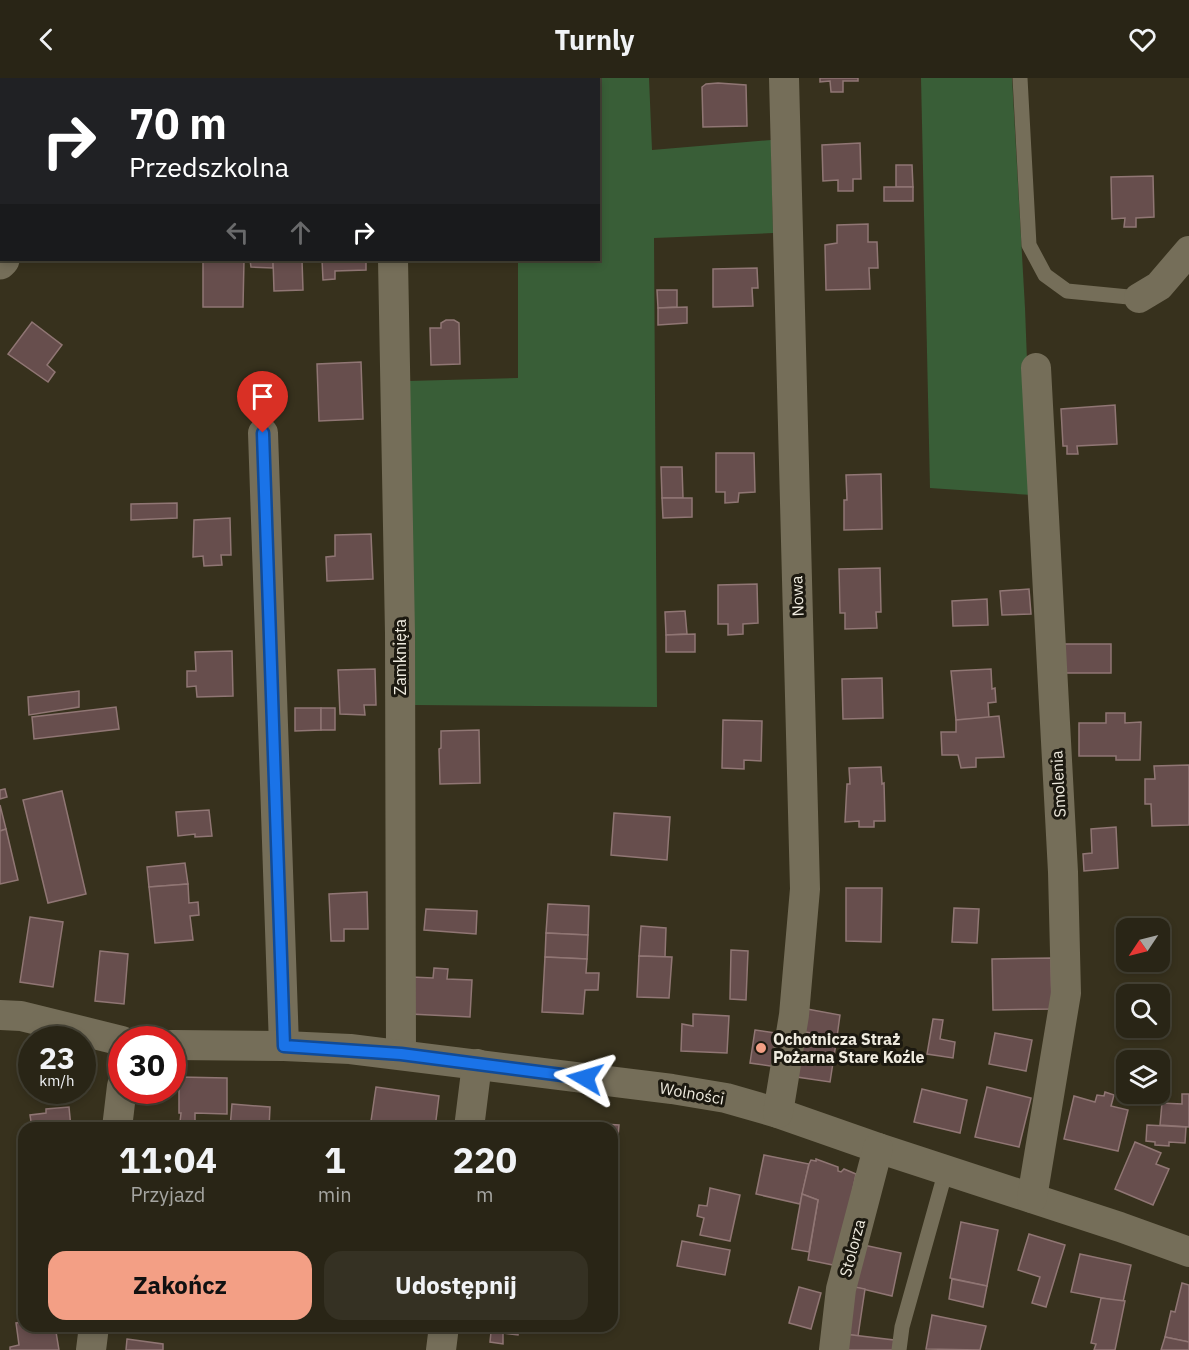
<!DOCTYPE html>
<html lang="pl">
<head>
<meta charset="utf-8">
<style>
	body { margin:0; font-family:"IBM Plex Sans",sans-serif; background:#353123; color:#f1f3f6; height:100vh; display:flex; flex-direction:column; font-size:22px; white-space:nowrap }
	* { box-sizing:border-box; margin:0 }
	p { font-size:20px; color:#a5a5a1 }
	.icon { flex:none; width:33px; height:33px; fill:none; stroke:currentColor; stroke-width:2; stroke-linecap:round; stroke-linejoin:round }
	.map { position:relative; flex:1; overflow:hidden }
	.side { position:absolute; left:18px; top:1044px; width:600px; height:210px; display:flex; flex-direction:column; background:#292516; border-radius:18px; box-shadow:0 3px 9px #0003,0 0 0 2px #454235 }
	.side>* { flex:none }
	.banner { position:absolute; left:0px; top:0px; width:600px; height:183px; box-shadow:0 3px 9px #0003,0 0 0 2px #454235; background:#202124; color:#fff; overflow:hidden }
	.needle { width:39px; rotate:235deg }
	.fabs { position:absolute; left:1116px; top:840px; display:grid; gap:12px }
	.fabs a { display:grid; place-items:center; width:54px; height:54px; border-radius:12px; background:#292516; box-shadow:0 3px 9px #0003,0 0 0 2px #454235; font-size:30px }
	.speed { position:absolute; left:18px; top:948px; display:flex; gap:12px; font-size:30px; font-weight:700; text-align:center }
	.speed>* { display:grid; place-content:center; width:78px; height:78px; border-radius:50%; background:#292516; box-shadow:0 3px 9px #0003,0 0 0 2px #454235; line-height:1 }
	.speed small { font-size:15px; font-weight:400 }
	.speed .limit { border:9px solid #d22; background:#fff; color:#111 }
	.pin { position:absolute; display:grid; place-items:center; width:51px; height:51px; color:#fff; margin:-62px -26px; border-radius:50% 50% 50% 0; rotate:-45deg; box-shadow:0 0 6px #0007 }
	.pin .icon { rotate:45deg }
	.me { position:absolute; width:66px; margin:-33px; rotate:277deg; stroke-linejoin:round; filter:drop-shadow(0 0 4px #0008) }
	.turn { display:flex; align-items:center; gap:21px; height:126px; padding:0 30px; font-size:27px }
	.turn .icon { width:78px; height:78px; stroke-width:2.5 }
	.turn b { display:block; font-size:42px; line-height:51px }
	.lanes { display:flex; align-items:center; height:57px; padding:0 30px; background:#0003; justify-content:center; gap:30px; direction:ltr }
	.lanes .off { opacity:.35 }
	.eta { display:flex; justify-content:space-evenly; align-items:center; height:102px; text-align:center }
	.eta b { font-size:36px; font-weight:700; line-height:42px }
	.cta { display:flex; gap:12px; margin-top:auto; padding:12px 30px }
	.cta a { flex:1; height:69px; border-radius:18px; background:#f39f85; color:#111; font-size:24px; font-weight:700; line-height:69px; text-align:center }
	.cta a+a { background:#353123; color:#f1f3f6 }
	header { display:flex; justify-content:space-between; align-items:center; height:78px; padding:0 30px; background:#292516; font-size:27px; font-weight:700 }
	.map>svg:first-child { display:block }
	.green { fill:#395e37 }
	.building { fill:#674e4d; stroke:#907674; stroke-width:1.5 }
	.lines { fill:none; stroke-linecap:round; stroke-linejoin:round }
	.path { stroke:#868170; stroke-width:4; stroke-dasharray:6 3; stroke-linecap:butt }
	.lane { stroke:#756e59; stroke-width:15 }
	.street { stroke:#756e59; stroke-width:30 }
	.secondary { stroke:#756e59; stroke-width:33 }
	.route-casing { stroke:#114b97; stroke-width:15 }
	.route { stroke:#1a73e8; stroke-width:10 }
	.poi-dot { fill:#f39f85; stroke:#1c1910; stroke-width:2 }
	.labels { text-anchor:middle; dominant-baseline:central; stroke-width:6; stroke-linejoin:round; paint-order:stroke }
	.street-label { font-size:16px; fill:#efebdf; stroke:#1c1910 }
	.poi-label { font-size:16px; font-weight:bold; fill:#efebdf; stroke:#1c1910; text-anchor:start }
</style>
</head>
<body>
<header><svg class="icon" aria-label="back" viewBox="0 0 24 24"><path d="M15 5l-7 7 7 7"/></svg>Turnly<svg class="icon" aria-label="heart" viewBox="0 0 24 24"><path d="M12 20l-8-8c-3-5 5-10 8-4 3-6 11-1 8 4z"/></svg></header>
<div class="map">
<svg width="1189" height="1272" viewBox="0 0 1189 1272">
	<rect width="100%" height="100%" fill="#37311d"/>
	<!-- green -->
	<g class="green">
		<path d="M405,0H649L652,72L771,62L773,155L654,160L657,629L415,627L408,303L518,300V182H598V2Z"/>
		<path d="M921,0H1012L1025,230L1032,417L930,410Z"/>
	</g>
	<!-- building -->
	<g class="building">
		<rect x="286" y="0" width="66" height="2"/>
		<path d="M820,0H858V3H843V14H831L830,3L820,4Z"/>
		<path d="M718,5L746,7L747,48L703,49L702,9L706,6Z"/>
		<path d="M860,65L861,101H853V113H838V102L823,103L822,67Z"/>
		<path d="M896,87H912L913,109H896Z"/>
		<path d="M1153,98L1154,139L1136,140V149H1124L1125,140L1112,141L1111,99Z"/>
		<rect x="884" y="109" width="29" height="14"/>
		<path d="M868,146V164H877L878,190H869L870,211L826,212L825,167L837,165V147Z"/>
		<path d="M203,182H244L243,229H203Z"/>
		<path d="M250,182H273V190L251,189Z"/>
		<path d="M273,182H302L303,212L274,213Z"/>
		<path d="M322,182H366V192L335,193V201L323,202Z"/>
		<path d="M757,190L758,210H752L753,228L713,229V191Z"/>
		<path d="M657,212H677V229L658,230Z"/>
		<path d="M687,229V245L658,247V230Z"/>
		<path d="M446,242H454L459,245L460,286L431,287L430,250H441V245Z"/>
		<path d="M32,244L62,267L47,287L55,294L48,304L8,276Z"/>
		<path d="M361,284L363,341L319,343L317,286Z"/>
		<path d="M1115,327L1117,366L1077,368L1078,376H1067V368H1063L1061,331Z"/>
		<path d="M716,375H754L755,414L739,415L738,424L725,425V414H716Z"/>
		<path d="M661,389H682L683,420H662Z"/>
		<path d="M881,396L882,451L844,452V422H847L846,397Z"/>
		<path d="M662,420H692V439L663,440Z"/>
		<path d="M177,425V440L131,442V426Z"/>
		<path d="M230,440L231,477H221L222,487L204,488L203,478L193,479L194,442Z"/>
		<path d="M371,456L373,501L327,503L326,479L335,478V457Z"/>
		<path d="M880,490L881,534H876L877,550L845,551V535H840L839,491Z"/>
		<path d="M757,506L758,545L743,546V556L728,557V546H718V507Z"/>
		<path d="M1029,511L1031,536L1002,537L1000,513Z"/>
		<path d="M987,521L988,547L953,548L952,523Z"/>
		<path d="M685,533L687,556L666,557L665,534Z"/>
		<path d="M695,556V574H666V557Z"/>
		<rect x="1061" y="566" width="50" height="29"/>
		<path d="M232,573L233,618L197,619L196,608L187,609V593H196L195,574Z"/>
		<path d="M375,591L376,627H364L365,637L340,636L338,592Z"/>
		<path d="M991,591L992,611L995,610L996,624L988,625L989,640L956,642L951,593Z"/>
		<path d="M882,600L883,640L843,641L842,601Z"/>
		<path d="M79,613V629L29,637L28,619Z"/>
		<path d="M116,629L119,651L34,661L32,639Z"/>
		<path d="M295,630H321V652L295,653Z"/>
		<rect x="321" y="630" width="14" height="22"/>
		<path d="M1106,635H1125V645L1141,644L1140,682H1116V678H1079V645H1106Z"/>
		<path d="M999,638L1004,679L976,680V689L961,690L958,677H942L941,654H956V642Z"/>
		<path d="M723,642L762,643L761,683L744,682V691L722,690Z"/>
		<path d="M479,652L480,705L440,706L439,671L441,670V653Z"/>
		<path d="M1189,687V747L1152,748L1151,726H1145V701H1155L1154,688Z"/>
		<path d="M881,689L882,706L884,705L885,743H874V749H859V743L845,744L847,706H850L849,690Z"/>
		<path d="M5,711L7,719L0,721V712Z"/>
		<path d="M62,713L86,816L48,825L23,722Z"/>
		<path d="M0,727L6,751L0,753Z"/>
		<path d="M209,732L212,758L195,759V756L178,758L176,734Z"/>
		<path d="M614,735L670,739L667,782L611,777Z"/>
		<path d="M1116,749L1118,790L1084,793L1083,776L1092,775L1091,751Z"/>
		<path d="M6,751L18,802L0,806V753Z"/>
		<path d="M185,785L188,806L149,809L147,789Z"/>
		<path d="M188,806L189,825L198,824L199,837L190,838L193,862L155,865L149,809Z"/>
		<path d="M846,810H882L881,864L846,863Z"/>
		<path d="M367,814L368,851H344V863H331L329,816Z"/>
		<path d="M548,826L589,828L588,857L546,855Z"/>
		<path d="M954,830L979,831L977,865L952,864Z"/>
		<path d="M426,831L477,833L476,856L424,852Z"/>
		<path d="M30,839L63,844L53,909L20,904Z"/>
		<path d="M641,848L666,850L665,879L639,878Z"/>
		<path d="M546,855L588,857L587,881L545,879Z"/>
		<path d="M731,872L748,873L746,922L730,921Z"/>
		<path d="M100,873L128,876L124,926L95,923Z"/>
		<path d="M639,878L672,879L669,920L637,919Z"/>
		<path d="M545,879L587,881L586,895H599L598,912H585L583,936L542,934Z"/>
		<path d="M1051,880L1052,931L993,932L992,881Z"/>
		<path d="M434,890L448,891L447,901L472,902L470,939L410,936L412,899L433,900Z"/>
		<path d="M807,931L840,937L837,959L804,954Z"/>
		<path d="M693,936L729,938L727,975L681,973L682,946L693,948Z"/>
		<path d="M933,941L943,942L940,961L955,964L953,980L927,976Z"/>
		<path d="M755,952L782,956L777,989L750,985Z"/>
		<path d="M804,954L837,959L830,1004L797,999Z"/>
		<path d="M995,955L1032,962L1026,993L989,986Z"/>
		<path d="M179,999L227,1000V1036L195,1035V1044H180L181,1035H179Z"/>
		<path d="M376,1009L439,1018L435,1050H370Z"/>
		<path d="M987,1009L1031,1020L1019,1069L975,1059Z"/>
		<path d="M922,1011L967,1022L960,1055L914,1044Z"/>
		<path d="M1105,1014L1114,1017L1111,1028L1128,1032L1118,1073L1064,1061L1074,1018L1095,1024L1097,1017L1104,1018Z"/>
		<path d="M1182,1016H1189V1049L1160,1047L1162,1025L1182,1026Z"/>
		<path d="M232,1026L270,1029L269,1050H230Z"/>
		<path d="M69,1029L71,1050H32L30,1037L46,1035V1031Z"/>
		<path d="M586,1045L619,1047L617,1070H612V1050H586Z"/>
		<path d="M1147,1047L1186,1049L1185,1065L1169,1064V1068L1155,1067V1064L1146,1063Z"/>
		<path d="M1135,1064L1161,1075L1156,1086L1169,1091L1153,1127L1115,1111Z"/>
		<path d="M764,1077L809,1086L800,1126L756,1116Z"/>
		<path d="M816,1081L838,1089V1093L841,1094L844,1091L856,1096L838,1188L808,1182L818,1122L802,1116L809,1086L811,1082L816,1083Z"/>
		<path d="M710,1110L740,1117L730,1163L700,1157L704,1140L697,1138L699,1127L707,1128Z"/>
		<path d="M802,1116L818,1122L809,1174L792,1171Z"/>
		<path d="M961,1144L998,1152L987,1208L950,1200Z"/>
		<path d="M1029,1156L1065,1167L1046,1229L1032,1225L1040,1199L1018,1192Z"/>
		<path d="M682,1163L730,1172L725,1197L677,1188Z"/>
		<path d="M859,1166L901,1175L892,1218L850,1208Z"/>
		<path d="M1080,1176L1131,1187L1123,1224L1071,1214Z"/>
		<path d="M952,1201L987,1208L983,1229L949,1221Z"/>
		<path d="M1182,1205L1189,1207V1264L1165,1259L1171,1233L1175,1234Z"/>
		<path d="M850,1208L865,1211L858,1258L844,1256Z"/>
		<path d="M799,1209L821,1215L811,1251L789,1245Z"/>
		<path d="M1101,1220L1125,1223L1115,1272H1094L1096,1266L1091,1265Z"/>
		<path d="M932,1237L986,1248L980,1272L926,1271Z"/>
		<path d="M24,1244V1248H55L59,1272H10V1269L19,1267L16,1245Z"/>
		<path d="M481,1248H519L518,1257L503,1255V1266L490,1264L491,1254L481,1253Z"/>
		<path d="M844,1256L894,1262L893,1272H842Z"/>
		<path d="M1165,1259L1189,1264V1272H1161Z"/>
		<path d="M127,1261L163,1266V1272H126Z"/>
	</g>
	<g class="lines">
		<!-- path -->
		<path class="path" d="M394,2V0"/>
		<!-- lane -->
		<g class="lane">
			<path d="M1020,0L1029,167L1045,197L1067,213L1139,220"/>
			<path d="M899,1272L902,1249L946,1092"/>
		</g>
		<!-- street -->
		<g class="street">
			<path d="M393,182L400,555L401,976"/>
			<path d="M1139,220L1159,208L1189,173"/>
			<path d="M263,355L284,968"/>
			<path d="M0,937L21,938L122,963"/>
			<path d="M172,967L284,968L350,971L672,1011L726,1020L778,1035L878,1070L1120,1149L1189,1174"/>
			<path d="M778,1035L794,937L805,811L784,0"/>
			<path d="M117,1050L122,1008"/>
			<path d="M469,1050L477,986"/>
			<path d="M1032,1120L1066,915L1063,794L1036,290"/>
			<path d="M91,1272L94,1248"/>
			<path d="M441,1272L444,1248"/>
			<path d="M834,1272L841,1211L878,1070"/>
		</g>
		<!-- secondary -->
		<g class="secondary">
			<path d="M144,2L146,0"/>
			<path d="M0,185L3,182"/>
		</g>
	</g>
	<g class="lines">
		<defs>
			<path id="route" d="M263,355L284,968L401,976L585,1000"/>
		</defs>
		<!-- route casing -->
		<use href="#route" class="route-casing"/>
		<!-- route -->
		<use href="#route" class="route"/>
	</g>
	<!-- markers -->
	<circle class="poi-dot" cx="761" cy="970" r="6"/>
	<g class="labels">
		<!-- street labels -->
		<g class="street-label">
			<text transform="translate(797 518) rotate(-92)">Nowa</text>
			<text transform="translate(400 579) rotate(-90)">Zamknięta</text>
			<text transform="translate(1058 706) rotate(-93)">Smolenia</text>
			<text transform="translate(692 1015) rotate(10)">Wolności</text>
			<text transform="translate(852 1170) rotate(-75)">Stolorza</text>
		</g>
		<!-- poi labels -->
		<g class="poi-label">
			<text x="773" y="961">Ochotnicza Straż<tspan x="773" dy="18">Pożarna Stare Koźle</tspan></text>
		</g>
	</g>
</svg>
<div class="fabs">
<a><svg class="needle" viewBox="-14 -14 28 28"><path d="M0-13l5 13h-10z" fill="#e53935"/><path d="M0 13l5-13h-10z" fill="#a5a5a1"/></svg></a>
<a><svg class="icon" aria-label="search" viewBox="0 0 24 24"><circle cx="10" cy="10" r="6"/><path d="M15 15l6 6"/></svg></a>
<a><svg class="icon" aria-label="layers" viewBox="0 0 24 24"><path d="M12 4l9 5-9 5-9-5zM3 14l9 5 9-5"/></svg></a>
</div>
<div class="speed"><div>23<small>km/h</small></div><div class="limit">30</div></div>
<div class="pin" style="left:263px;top:355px;background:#d93025"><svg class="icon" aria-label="arrive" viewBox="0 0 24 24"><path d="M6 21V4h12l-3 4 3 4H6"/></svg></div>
<svg class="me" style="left:585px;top:1000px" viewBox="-20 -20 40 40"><path d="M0-17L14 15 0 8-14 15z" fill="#1a73e8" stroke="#fff" stroke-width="4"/></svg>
<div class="banner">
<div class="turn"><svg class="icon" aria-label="right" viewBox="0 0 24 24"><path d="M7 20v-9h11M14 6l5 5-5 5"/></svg><div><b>70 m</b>Przedszkolna</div></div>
<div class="lanes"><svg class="icon off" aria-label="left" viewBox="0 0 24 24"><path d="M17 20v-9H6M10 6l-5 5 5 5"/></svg><svg class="icon off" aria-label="ahead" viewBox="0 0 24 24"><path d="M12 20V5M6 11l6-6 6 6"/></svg><svg class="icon" aria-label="right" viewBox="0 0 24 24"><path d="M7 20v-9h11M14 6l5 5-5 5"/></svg></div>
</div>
<section class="side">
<div class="eta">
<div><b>11:04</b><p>Przyjazd</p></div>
<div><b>1</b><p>min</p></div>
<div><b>220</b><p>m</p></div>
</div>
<div class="cta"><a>Zakończ</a><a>Udostępnij</a></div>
</section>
</div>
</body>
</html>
